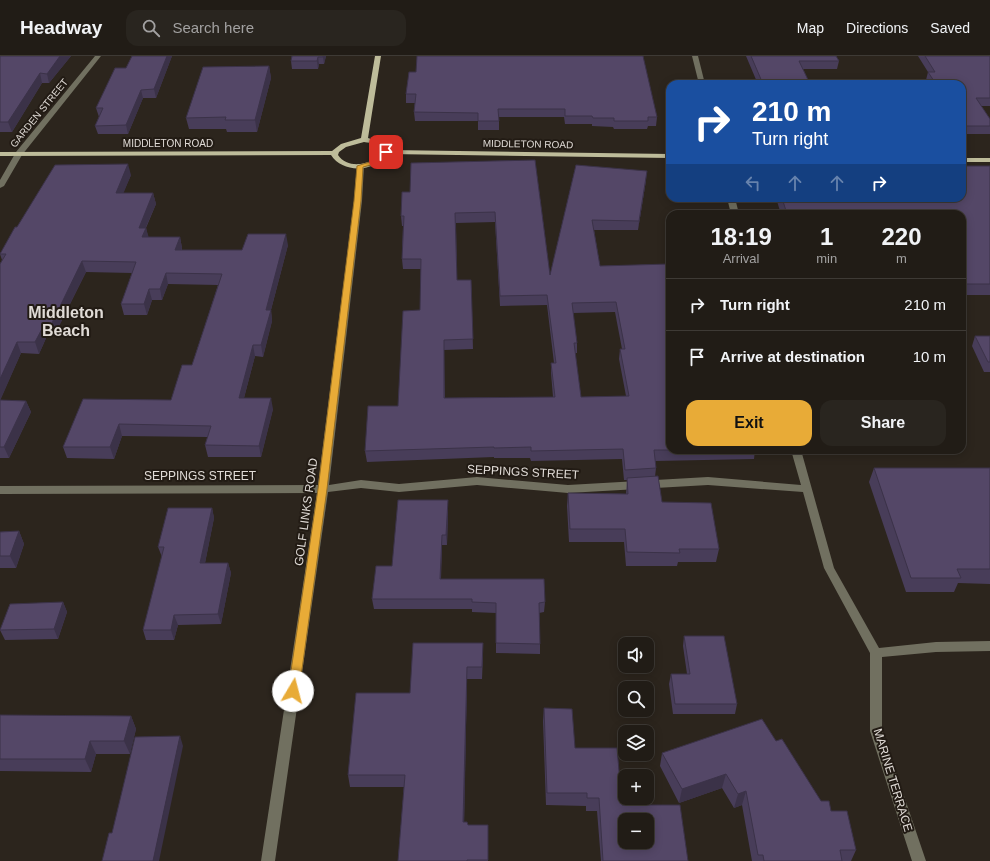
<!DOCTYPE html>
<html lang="en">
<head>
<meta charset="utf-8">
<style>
	body { margin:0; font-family:Arial,sans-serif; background:#29251f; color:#f1f3f6; height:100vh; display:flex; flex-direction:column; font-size:15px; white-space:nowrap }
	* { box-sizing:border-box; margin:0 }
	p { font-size:13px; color:#a2a1a1 }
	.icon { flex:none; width:22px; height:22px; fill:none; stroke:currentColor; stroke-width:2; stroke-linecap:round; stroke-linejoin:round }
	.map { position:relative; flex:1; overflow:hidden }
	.panel { position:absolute; left:666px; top:154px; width:300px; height:244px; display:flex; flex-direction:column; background:#211c16; border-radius:12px; box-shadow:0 2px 10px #0003,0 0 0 1px #3e3a35 }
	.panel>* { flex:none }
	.guide { position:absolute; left:666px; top:24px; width:300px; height:122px; border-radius:12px; box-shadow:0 2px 10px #0003,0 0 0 1px #3e3a35; background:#1a4fa0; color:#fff; overflow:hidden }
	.tools { position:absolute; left:618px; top:581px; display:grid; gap:8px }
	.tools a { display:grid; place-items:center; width:36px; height:36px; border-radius:8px; background:#211c16; box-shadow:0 2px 10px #0003,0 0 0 1px #3e3a35; font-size:20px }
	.pin { position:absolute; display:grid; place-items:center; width:34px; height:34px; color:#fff; margin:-17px; border-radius:8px; box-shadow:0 2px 6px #0006 }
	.me { position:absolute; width:44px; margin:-22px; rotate:8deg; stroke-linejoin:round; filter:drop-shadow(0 0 3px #0008) }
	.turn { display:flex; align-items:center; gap:14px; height:84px; padding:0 20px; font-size:18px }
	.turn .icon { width:52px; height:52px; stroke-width:2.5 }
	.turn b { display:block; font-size:28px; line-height:34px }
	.lanes { display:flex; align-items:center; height:38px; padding:0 20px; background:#0003; justify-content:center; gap:20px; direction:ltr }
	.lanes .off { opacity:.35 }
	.eta { display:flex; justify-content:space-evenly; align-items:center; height:68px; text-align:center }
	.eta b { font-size:24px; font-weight:600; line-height:28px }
	.cta { display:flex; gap:8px; margin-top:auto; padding:8px 20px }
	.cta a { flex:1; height:46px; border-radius:12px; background:#e8ab37; color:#111; font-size:16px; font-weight:600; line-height:46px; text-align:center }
	.cta a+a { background:#29251f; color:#f1f3f6 }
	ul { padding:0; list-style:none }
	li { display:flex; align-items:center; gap:12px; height:52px; padding:0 20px; border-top:1px solid #3e3a35 }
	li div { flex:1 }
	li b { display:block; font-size:15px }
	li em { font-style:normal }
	header { display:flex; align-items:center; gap:24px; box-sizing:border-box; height:56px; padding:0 20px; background:#211c16; border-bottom:1px solid #3e3a35 }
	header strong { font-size:19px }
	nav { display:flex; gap:22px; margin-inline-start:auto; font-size:14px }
	.search { width:280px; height:36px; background:#29251f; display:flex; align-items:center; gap:10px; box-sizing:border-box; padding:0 14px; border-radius:12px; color:#a2a1a1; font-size:15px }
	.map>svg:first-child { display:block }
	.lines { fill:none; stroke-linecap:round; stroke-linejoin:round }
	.minor { fill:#717060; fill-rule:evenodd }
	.major { fill:#bebc9a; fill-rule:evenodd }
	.wall { fill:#483d59; fill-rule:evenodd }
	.shaded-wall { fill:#3b3248 }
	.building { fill:#544767; stroke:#3b3248; fill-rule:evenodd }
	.route { fill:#e8ab37; stroke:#976f24 }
	.labels { text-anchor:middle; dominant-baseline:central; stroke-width:4; stroke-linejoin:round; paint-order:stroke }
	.far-street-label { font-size:10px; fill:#e0dbd6; stroke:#221b14 }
	.street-label { font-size:12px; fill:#e0dbd6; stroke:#221b14 }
	.district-label { font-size:16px; font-weight:bold; fill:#e0dbd6; stroke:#221b14 }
</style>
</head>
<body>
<header>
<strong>Headway</strong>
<div class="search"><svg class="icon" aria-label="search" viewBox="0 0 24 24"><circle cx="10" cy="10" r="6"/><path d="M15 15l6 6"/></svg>Search here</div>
<nav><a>Map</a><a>Directions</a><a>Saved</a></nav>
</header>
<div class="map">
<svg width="990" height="805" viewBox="0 0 990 805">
	<rect width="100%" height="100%" fill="#2c251d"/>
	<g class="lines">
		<!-- minor -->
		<g class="minor">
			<path d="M95,0H101L22,99L4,130L0,132V124L16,96Z"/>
			<path d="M692,0H698L705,28H699Z"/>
			<path d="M357,108H363L364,110L362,145L329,429L361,424L399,428L477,421L568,429L708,421L801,429L791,394H801L834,512L879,592L936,586L990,585V595L936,596L882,601V675L926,805H912L870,675V597L824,512L803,436L708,429L568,437L477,429L399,436L361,432L328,436L275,805H261L317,437L0,438V430L318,429L354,145Z"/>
			<path d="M727,142H735L739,158H731Z"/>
		</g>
		<!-- major -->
		<g class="major">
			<path d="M375,0H381L368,82L383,87L389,94L670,98V102L388,98C375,116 343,118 331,99L0,100V96L332,95L341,88L361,82ZM364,86C372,87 379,88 382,96C373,109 348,114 338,99L339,96L346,91Z"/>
			<rect x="962" y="102" width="28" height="4"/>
		</g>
	</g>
	<!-- wall -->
	<g class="wall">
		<path d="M0,0H71L49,27H42L12,76H0Z"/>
		<path d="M172,0L156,42H143L128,78H98L95,70L99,61L96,52L126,12Z"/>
		<path d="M292,0H326L324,8H319L318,13H292L291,5Z"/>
		<path d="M746,0H836L839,5L837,13H803L810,28H726V27L757,26Z"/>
		<path d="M918,0H990V50H981L990,63V78H964L962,75V28H929L926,24L928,16Z"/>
		<path d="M269,10L271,22L257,76H227L226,73H189L186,62Z"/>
		<path d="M409,16L657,61L656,70H648L647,73H614L613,71L592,70V68H565L564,61H499V74H478V65H415L414,56L415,47H406V38Z"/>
		<path d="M535,104L550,219L576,109L646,124L638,174H594L600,210L669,208L670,394H755L754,403L655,405L656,412L655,421L662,446L719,493L716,506H678L677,510H626L624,486H569L567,450L568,437L626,438L627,424H624L622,403L531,405L530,402H494V401L367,406L365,395L398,350L420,254L421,213H403L402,203L403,170H402L401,160L410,136ZM495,166L500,250L547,249L554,307H551V317L553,341L445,342L444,294L473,293L471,224H457L456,167ZM615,256L622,293H620L619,303L626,340L581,341L575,297H577V287L573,257Z"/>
		<path d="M990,110V239H962V158H781L776,142H962Z"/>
		<path d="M131,119L123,137H153L156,148L146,172L148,181H180L182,192V194H242L288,189L271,254L272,265L263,301L255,300L244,342L273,353L261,401H208L205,389L208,381L122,380L114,403L67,402L63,391L171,344L192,309L218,229L168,228L162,244H152L147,259H124L121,248L132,217L86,216L54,280H47L39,298L21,297L0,344L26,345L31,356L9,402H0V208L2,204L0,198L17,171Z"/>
		<path d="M975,280H990V316H984L972,290Z"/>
		<path d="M874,412H990V528L958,527L954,536H906L869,426Z"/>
		<path d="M212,452L214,462L205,507H228L231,517L221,568L178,569L174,584H146L143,574L162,501L158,491Z"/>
		<path d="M448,454L447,489H442L441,523L545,546L544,556L539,557L540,588V598L496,597V557L472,556V553H374L372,543L392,510Z"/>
		<path d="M19,475L24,488L16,512H0V476Z"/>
		<path d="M63,546L67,556L58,583L5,584L0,574Z"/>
		<path d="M684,580L737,648L735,658H673L669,628L671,618H687L683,590Z"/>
		<path d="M483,599L482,623H467L464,766L468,769H488V805H398L404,731H350L348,719L410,637Z"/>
		<path d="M544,652L575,692L622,749L688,805H601L597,755H586V750L546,749L543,665Z"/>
		<path d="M0,659L131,660L136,673L130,698H96L91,716L0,715Z"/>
		<path d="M776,685L821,745L831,755L856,794L851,805H752L742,749L734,752L722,732L679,747L660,710L662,697Z"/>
	</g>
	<!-- shaded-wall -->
	<g class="shaded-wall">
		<path d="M60,0H71L49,27L47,18Z"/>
		<path d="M167,0H172L156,42L154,33Z"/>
		<path d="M323,0H326L324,8L323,1Z"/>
		<path d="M318,1L319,8L318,13L317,5Z"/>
		<path d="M269,10L271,22L257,76L255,64Z"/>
		<path d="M40,17L42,27L12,76L8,66Z"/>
		<path d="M141,34L143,42L128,78L126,69Z"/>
		<path d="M128,108L131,119L119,148L116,137Z"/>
		<path d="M647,115L646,124L638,174L639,165Z"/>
		<path d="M153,137L156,148L141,182L139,172Z"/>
		<path d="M146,172L149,182L142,181Z"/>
		<path d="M286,178L288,189L268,265L266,254Z"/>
		<path d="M180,181L182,192L178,204L175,194Z"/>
		<path d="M82,205L86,216L54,280L51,269Z"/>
		<path d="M166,217L168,228L162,244L160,233Z"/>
		<path d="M149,233L152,244L147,259L144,248Z"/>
		<path d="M271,254L272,265L263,301L261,289Z"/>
		<path d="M44,269L47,280L39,298L35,286Z"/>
		<path d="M17,286L21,297L0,345V323Z"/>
		<path d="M253,289L255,300L241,353L239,342Z"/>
		<path d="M271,342L273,353L261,401L259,390Z"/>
		<path d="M26,345L31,356L9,402L4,391Z"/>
		<path d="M119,368L122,380L114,403L110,391Z"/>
		<path d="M448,444V454L447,489L446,479Z"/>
		<path d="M212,452L214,462L203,517L200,507Z"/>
		<path d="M19,475L24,488L16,512L10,500Z"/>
		<path d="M442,479V489L440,533V523Z"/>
		<path d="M228,507L231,517L221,568L218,558Z"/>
		<path d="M63,546L67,556L58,583L54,573Z"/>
		<path d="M174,559L178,569L174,584L171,574Z"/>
		<path d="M467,611V623L464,778L463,766Z"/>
		<path d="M131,660L136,673L130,698L124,685Z"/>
		<path d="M180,680L183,690L159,805H153Z"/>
		<path d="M90,685L96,698L91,716L85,703Z"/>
		<path d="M726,718L722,732L679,747L682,733Z"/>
		<path d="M746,735L742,749L734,752L738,738Z"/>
	</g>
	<!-- building -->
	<g class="building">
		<path d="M0,0H60L47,18L40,17L8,66H0Z"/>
		<path d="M132,0H167L154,33L141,34L126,69L95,70L103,52H96L115,12H126Z"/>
		<path d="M292,0H323V1H318L317,5H291Z"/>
		<path d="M417,0H643L657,61H648V65H614V62H593L592,60H565V53H498L499,65H478V57L414,56L416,38H406L409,16H416Z"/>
		<path d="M751,0H836L839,5H799L810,28H763Z"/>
		<path d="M925,0H990V42H976L990,63V70H966L964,67H962V28H936L928,16H935Z"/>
		<path d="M269,10L255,64H225L226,61L186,62L203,11Z"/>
		<path d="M758,26L759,28H727L726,27Z"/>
		<path d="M535,104L550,219L576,109L647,115L639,165L592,164L600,210L669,208L670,213V394H681H654L656,412L625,414L623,393L531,395V391L494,392V391L365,395L368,350H398L403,255L420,254L421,203H402L404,160H401L402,136H410L411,107ZM495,156L500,240L547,239L556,307H551L555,341L444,342V284L473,283L471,224H457L455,157ZM616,246L625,293H620L629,340L581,341L574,287H577L572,247Z"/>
		<path d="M128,108L116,137H153L139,172H146L142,181H180L175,194H242L248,178H286L266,254H271L261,289H253L239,342H271L259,390L205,389L211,370L119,368L110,391H63L83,343L171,344L182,309H192L222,218L166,217L160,233H149L144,248H121L136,206L82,205L51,269H44L35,286H17L0,323V208L6,198H0L15,171H17L55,109Z"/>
		<path d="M962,110H990V228H962V158H890L888,154H838L839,158H787L782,142H962Z"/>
		<path d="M975,280H990V306H988Z"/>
		<path d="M0,344L26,345L4,391H0Z"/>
		<path d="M874,412H990V513H957L961,522H911Z"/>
		<path d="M658,420L662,446L711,447L719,493H679L680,497L627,496L625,473H570L568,437L628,438L627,422Z"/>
		<path d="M398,444H448L446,479H442L440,523H544L545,546L539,547L540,588L496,587V547L472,546V543H372L376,510H392Z"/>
		<path d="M168,452H212L200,507H228L218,558L174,559L171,574H143L164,491H158Z"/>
		<path d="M19,475L10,500H0V476Z"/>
		<path d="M63,546L54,573L0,574L10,548Z"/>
		<path d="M684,580H724L737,648H675L671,618H690Z"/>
		<path d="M413,587H483L482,611H467L463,766H467L468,769H488V804H467V805H398L405,719H348L356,637H410Z"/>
		<path d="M544,652L572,653L575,692H617L622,749H680L688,805H603L599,742H587V737H547ZM625,764H647V786H625Z"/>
		<path d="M0,659L131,660L124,685H90L85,703H0Z"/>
		<path d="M762,663L776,685L782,683L821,745H829L831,755H847L856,794H840L842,805H764L763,799H758L746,735L738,738L726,718L682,733L662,697Z"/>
		<path d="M180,680L153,805H102L109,777H112L135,681Z"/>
	</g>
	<!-- route -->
	<path class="route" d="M386,94L389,96C384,108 374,108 363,111L361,145L327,433L299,635L297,638L293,639L289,638L288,635L318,433L354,145L357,110L376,104Z"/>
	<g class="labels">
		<!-- far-street labels -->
		<g class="far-street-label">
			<text transform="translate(39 57) rotate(-51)">GARDEN STREET</text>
			<text x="168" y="87">MIDDLETON ROAD</text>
			<text transform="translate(528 88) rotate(1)">MIDDLETON ROAD</text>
		</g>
		<!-- street labels -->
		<g class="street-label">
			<text transform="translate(523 416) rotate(3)">SEPPINGS STREET</text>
			<text x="200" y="420">SEPPINGS STREET</text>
			<text transform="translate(306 456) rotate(-82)">GOLF LINKS ROAD</text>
			<text transform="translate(893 724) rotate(73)">MARINE TERRACE</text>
		</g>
		<!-- district labels -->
		<g class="district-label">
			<text x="66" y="256">Middleton<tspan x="66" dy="18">Beach</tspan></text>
		</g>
	</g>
</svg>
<div class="tools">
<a><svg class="icon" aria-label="sound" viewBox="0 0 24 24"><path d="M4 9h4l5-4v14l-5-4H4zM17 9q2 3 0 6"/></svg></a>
<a><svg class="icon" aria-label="search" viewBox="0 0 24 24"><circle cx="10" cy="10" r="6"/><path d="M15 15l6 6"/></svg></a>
<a><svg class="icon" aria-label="layers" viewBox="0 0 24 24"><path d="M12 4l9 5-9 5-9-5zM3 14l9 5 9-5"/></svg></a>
<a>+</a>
<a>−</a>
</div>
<div class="pin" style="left:386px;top:96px;background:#d93025"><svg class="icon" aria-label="arrive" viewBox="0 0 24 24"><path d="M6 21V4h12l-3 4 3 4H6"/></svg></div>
<svg class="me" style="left:293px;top:635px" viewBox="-20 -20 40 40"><circle r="19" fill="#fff"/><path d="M0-13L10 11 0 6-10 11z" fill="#e8ab37"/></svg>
<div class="guide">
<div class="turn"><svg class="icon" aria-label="right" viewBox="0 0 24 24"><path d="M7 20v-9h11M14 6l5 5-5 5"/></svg><div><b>210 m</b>Turn right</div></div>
<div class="lanes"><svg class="icon off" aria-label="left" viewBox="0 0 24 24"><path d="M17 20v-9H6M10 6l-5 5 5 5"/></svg><svg class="icon off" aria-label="ahead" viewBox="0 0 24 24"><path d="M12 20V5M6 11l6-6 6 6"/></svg><svg class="icon off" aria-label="ahead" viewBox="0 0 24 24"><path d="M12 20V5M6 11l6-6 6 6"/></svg><svg class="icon" aria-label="right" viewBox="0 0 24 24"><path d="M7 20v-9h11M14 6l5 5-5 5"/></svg></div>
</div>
<section class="panel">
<div class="eta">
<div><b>18:19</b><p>Arrival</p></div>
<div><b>1</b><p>min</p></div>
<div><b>220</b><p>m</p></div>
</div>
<ul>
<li><svg class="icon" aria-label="right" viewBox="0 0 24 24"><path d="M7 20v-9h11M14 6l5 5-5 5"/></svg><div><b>Turn right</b></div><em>210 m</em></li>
<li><svg class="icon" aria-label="arrive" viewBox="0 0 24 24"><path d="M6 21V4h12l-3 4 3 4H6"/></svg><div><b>Arrive at destination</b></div><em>10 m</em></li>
</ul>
<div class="cta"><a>Exit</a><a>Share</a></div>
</section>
</div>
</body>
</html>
